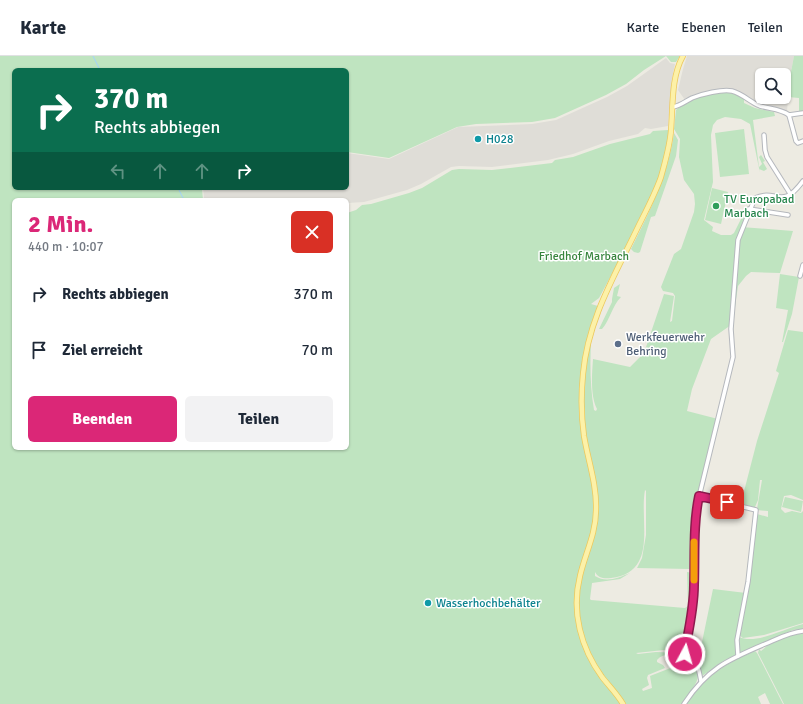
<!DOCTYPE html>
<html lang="de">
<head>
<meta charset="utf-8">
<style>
	body { margin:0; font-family:Signika,sans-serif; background:#f2f2f3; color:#1f2937; height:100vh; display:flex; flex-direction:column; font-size:15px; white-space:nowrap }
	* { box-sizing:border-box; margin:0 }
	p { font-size:13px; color:#747a83 }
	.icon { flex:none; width:22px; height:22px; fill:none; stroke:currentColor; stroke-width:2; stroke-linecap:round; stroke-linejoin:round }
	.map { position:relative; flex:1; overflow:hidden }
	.sheet { position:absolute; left:12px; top:142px; width:337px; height:252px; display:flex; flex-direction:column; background:#fff; border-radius:6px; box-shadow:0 1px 3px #0004 }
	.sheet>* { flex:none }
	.hud { position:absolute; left:12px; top:12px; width:337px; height:122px; border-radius:6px; box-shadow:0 1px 3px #0004; background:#0b6e4f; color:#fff; overflow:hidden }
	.buttons { position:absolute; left:755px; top:12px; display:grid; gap:8px }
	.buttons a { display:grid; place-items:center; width:36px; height:36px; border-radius:6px; background:#fff; box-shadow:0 1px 3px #0004; font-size:20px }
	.pin { position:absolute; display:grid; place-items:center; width:34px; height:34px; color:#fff; margin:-17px; border-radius:8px; box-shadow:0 2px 6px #0006 }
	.me { position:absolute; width:44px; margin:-22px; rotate:6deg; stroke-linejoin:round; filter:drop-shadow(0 0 3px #0008) }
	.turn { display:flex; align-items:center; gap:14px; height:84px; padding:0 16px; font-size:18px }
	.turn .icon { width:52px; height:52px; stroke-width:2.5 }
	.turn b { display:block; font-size:28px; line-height:34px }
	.lanes { display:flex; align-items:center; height:38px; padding:0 16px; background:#0003; justify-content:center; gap:20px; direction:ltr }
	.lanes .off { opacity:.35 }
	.round { display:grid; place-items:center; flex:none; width:42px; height:42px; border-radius:6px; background:#f2f2f3 }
	.headline { display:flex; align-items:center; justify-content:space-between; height:68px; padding:0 16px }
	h1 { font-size:24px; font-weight:700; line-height:30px; color:#db2777 }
	.button { display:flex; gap:8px; margin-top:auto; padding:8px 16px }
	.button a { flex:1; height:46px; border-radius:6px; background:#db2777; color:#fff; font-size:16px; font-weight:700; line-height:46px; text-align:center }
	.button a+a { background:#f2f2f3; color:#1f2937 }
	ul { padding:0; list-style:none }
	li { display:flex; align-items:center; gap:12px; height:56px; padding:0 16px }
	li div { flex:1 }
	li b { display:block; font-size:15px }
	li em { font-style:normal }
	header { display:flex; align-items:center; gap:24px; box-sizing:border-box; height:56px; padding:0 20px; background:#fff; border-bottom:1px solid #e0e1e3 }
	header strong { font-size:19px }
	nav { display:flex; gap:22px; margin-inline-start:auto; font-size:14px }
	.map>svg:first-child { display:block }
	.industrial { fill:#dfddd7; fill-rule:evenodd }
	.green { fill:#bfe4c0 }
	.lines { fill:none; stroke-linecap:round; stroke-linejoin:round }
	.stream { stroke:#a3d3fc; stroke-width:1 }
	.minor-casing { stroke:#b5b8bd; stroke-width:5.5 }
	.major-casing { stroke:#edc95c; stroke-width:6 }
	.minor { stroke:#fff; stroke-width:3.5 }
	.major { stroke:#fcf1a8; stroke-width:4.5 }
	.route-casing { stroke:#8e194d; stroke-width:10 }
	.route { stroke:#db2777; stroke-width:7 }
	.slow { stroke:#f59e0b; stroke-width:7 }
	.culture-dot { fill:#0f9aa8; stroke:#fff; stroke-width:1.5 }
	.leisure-dot { fill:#2e9e5b; stroke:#fff; stroke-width:1.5 }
	.service-dot { fill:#5c6f8a; stroke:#fff; stroke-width:1.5 }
	.labels { text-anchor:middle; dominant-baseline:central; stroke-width:3; stroke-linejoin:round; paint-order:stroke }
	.culture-label { font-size:12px; fill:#0d838f; stroke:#fff; text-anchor:start }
	.leisure-label { font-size:12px; fill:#27864d; stroke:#fff; text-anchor:start }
	.park-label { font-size:12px; fill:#38853e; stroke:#fff }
	.service-label { font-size:12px; fill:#4e5e75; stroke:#fff; text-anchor:start }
</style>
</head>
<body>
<header>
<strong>Karte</strong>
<nav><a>Karte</a><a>Ebenen</a><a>Teilen</a></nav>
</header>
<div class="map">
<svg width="803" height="648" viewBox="0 0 803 648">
	<rect width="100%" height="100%" fill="#edebe2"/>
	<!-- industrial -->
	<g class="industrial">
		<path d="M687,0H794L790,21L787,55L757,46L733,33L722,32L693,39L685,44L678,34L683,13ZM762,19H784V41H762Z"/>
		<path d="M666,2L670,7L675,8L672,23L668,70L651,73L645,72L638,78L609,85L573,98L548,104L492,111L459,110L451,111L421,128L407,134L364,146L347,147V144H209V142H204L203,132H347V97L389,103L458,71L532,68L556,64L607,41L627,30Z"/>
	</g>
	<!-- green -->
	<g class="green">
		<path d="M0,0H680L676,6H671L666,0L644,14L626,28L606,39L555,62L532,66L476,68L457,71L389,102L347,96V14H14V132H202L203,144H14V392H347V157L356,154L362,149L371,148L409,137L422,132L452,114L459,113L492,114L552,107L555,104L573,101L610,88L650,78L653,75L668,74C669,112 648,149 631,183C620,202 610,222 599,242L591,248L598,250L588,278L586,291L591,284C590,307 590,331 594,354L596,355L597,353C590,339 592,318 593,303L630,311L644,297L664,238L674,240L670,266L672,265L675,240L673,237L663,235L661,231L674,198L681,193L694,156L695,148L694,138L684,124L679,101L680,83L674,73L676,54C688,43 714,34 730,37C735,37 740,40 744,43V47L755,52L774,56L775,60L753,64L759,111L762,108L759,101L761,99L765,105L763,106L767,113L764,115L759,113L760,117L750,68L741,63L725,61L717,64L713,69L711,79L713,126L704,164L713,171L712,175L721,179H731L734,177L742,161H745L741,171L793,175L780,217L751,216L746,220L738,230L735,251H734L731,269L711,283L692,333L687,355L718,363L697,439L692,512L689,513L637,512L642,502L646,479V435L645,434C639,466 659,516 611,522C604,523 598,522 595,516V520C606,527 618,522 630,517L620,523L592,527L590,543L591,544L685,552L688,550L687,516L693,517V530L683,595L664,594L636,597L638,598L656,596L682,597L684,599L680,602C673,598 663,597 657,604V606L663,609L665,612L648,619L647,622L649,629L642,633L643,635L652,632L650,620L691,604C708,619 691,634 682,648H0Z"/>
		<path d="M794,0H803V55L799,56V42L788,41L790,21Z"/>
		<path d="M744,73L749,118L720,121L715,77Z"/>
		<path d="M674,77L678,84L676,100L655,160L651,161L640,196L638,197L634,196L631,193C650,155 668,119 674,77Z"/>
		<path d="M712,132L728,136L721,168L705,164Z"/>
		<path d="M780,218L799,221L792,258L783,286H782L788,254L776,252Z"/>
		<path d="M620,228L617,240L621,241C612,250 610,264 602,273H599L612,246V243L614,232Z"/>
		<path d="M788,274L803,276V444L791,439L784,440L781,453L785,457L792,455L801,457L803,455V567L764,579L743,582L739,579L748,536L757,458L768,461V455L757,454V453L762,424H760L758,444L755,451H752L741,447L757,385L779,317L776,315Z"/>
		<path d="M785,441L803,445L801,456L782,451Z"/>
		<path d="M713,533L746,537L742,556L737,599L725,604L702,620C699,608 695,603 701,591Z"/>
		<path d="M803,568V573L793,574L739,597V581C756,589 785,572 803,568Z"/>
		<path d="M796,577H803V648H784L758,597L759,593L761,595L769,588Z"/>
		<path d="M755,595L757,597L783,648H770L765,637L758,641L761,648H686C706,620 724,608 755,595Z"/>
	</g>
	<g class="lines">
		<!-- stream -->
		<g class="stream">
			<path d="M93,0L100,14"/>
			<path d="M178,132L184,144"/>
		</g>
		<defs>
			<g id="minor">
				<path d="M673,51C680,50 686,45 692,42C702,38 722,33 732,35C743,38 750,46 760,50C770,53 781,53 789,59L803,57"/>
				<path d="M789,59L796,85L798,87L803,85"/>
				<path d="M764,79L765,94L767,101L791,139"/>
				<path d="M749,153L788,159"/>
				<path d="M800,220L803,209"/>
				<path d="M699,440L756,454L748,526L737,584L738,600"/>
				<path d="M701,625C698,611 699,606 685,598V594L690,563L694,530V496L697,449L733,301L731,273L738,184L755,142C777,132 781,155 803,125"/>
				<path d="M684,648C707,613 727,604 765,588C777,583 790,576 803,575"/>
			</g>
			<path id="major" d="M623,648C617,638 609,630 602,621C581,592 571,556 580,520C585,498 596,478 596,454C597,429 588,404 584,380C581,359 581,338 583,318C588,263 615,219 638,171C646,155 655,138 661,121C665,106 670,90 671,74C673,50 671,21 683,0"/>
		</defs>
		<!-- minor casing -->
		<use href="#minor" class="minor-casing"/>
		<!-- major casing -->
		<use href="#major" class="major-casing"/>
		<!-- minor -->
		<use href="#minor" class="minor"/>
		<!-- major -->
		<use href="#major" class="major"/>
	</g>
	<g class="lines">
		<defs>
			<path id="route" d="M685,598V594C689,573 694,551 694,529C695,499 693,469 699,440L727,446"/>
		</defs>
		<!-- route casing -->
		<use href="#route" class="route-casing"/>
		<!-- route -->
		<use href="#route" class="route"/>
		<!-- slow -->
		<path class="slow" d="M694,524V486"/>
	</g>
	<!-- markers -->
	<g class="culture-dot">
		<circle cx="478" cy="83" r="4"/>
		<circle cx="428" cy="547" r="4"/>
	</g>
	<circle class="leisure-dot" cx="716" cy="150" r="4"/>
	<circle class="service-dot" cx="618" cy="288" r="4"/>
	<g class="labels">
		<!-- culture labels -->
		<g class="culture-label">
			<text x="486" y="83">H028</text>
			<text x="436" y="547">Wasserhochbehälter</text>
		</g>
		<!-- leisure labels -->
		<g class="leisure-label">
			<text x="724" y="143">TV Europabad<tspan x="724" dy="14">Marbach</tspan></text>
		</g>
		<!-- park labels -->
		<g class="park-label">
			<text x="584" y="200">Friedhof Marbach</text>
		</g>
		<!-- service labels -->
		<g class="service-label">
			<text x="626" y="281">Werkfeuerwehr<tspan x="626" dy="14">Behring</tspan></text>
		</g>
	</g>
</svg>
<div class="buttons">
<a><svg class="icon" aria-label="search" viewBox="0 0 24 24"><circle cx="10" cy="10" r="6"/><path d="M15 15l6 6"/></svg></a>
</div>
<div class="pin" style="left:727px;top:446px;background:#d93025"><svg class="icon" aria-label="arrive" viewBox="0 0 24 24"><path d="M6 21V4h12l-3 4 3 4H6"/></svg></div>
<svg class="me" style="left:685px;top:598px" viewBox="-20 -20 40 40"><circle r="17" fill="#db2777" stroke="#fff" stroke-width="3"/><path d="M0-11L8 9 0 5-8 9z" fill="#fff"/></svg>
<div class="hud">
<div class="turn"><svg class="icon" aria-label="right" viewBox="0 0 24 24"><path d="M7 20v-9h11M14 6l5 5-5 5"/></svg><div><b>370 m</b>Rechts abbiegen</div></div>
<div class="lanes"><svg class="icon off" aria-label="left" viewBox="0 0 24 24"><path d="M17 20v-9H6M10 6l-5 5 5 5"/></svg><svg class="icon off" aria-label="ahead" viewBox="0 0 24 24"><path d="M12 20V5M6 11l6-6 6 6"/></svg><svg class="icon off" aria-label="ahead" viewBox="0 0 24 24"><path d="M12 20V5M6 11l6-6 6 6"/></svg><svg class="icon" aria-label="right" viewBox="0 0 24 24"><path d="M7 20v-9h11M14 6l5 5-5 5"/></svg></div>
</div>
<section class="sheet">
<div class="headline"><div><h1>2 Min.</h1><p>440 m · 10:07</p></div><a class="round" style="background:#d93025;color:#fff"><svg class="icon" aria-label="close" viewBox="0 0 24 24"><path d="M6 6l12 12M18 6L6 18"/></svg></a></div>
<ul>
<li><svg class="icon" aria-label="right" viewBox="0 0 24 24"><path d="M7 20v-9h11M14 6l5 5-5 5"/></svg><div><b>Rechts abbiegen</b></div><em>370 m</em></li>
<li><svg class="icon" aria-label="arrive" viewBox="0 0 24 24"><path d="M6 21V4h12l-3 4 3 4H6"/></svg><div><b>Ziel erreicht</b></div><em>70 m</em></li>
</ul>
<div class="button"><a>Beenden</a><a>Teilen</a></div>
</section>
</div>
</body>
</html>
